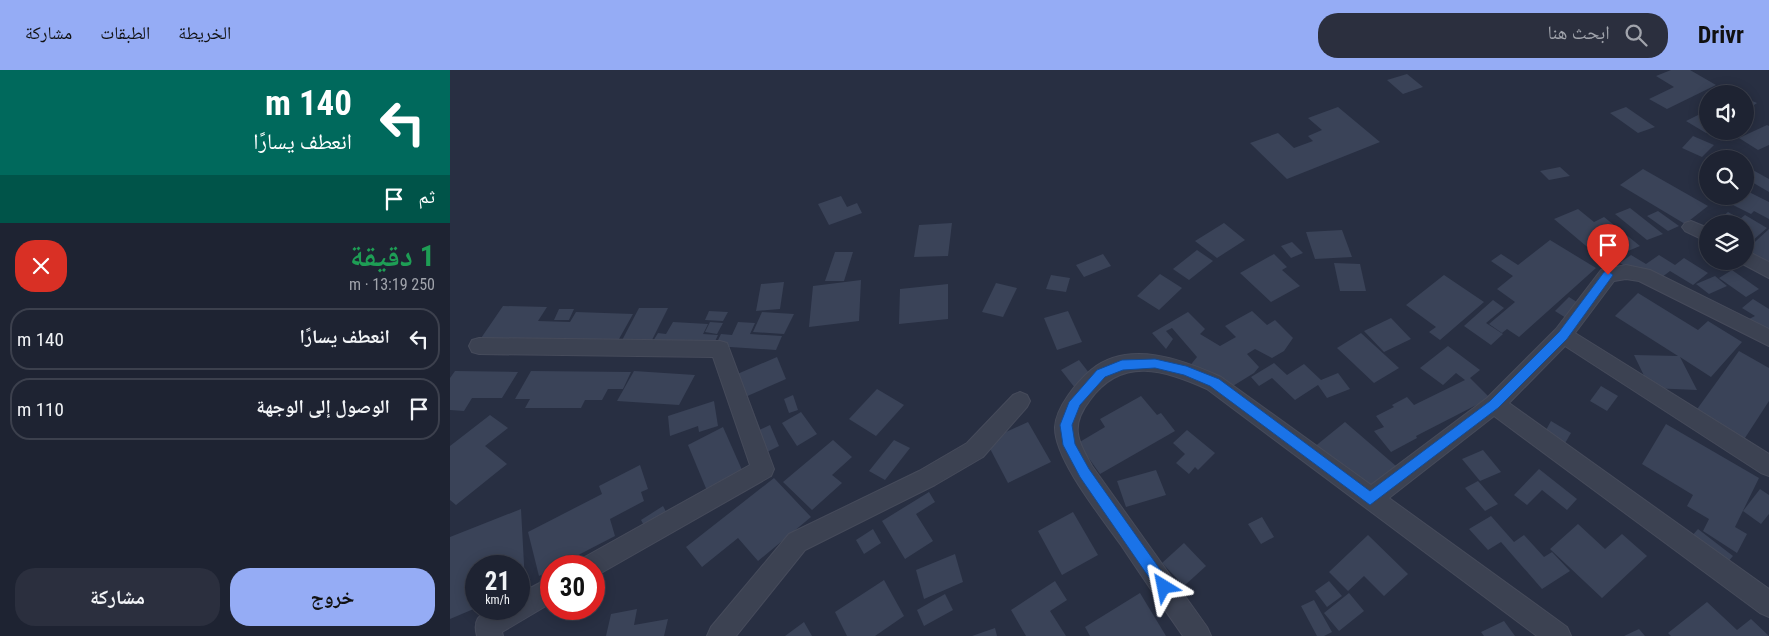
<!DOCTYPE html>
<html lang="ar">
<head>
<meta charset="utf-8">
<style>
	body { margin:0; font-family:"Roboto Condensed","Noto Naskh Arabic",sans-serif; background:#2b2f3e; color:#f1f3f6; direction:rtl; height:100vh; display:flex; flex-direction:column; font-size:19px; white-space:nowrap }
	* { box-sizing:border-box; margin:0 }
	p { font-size:16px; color:#a1a4ac }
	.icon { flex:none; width:28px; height:28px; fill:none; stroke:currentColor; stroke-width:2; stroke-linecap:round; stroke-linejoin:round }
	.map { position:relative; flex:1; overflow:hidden; direction:ltr }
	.side { display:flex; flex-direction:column; background:#1e2332; width:450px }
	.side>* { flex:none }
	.top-card { background:#00695c; color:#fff; overflow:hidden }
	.buttons { position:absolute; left:1249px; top:15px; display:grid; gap:10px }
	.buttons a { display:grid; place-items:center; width:55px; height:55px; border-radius:50%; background:#1e2332; box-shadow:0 2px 12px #0003,0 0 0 1px #3c404d; font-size:25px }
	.speed { position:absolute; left:15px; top:485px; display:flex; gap:10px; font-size:25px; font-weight:700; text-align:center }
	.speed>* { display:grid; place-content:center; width:65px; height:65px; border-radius:50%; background:#1e2332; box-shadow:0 2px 12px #0003,0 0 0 1px #3c404d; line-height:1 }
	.speed small { font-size:12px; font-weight:400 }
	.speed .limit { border:8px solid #d22; background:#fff; color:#111 }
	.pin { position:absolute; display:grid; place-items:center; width:42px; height:42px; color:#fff; margin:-51px -21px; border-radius:50% 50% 50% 0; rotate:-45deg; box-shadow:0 0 5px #0007 }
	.pin .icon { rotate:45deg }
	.me { position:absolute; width:55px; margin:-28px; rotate:325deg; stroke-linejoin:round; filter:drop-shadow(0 0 4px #0008) }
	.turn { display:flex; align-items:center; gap:18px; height:105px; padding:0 15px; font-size:22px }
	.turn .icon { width:65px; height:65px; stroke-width:2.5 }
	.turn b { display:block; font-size:35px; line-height:42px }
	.then { display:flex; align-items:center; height:48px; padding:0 15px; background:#0003; gap:10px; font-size:19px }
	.round { display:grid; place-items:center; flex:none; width:52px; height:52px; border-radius:20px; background:#2b2f3e }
	.overview { display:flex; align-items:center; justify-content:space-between; height:85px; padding:0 15px }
	h1 { font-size:30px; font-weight:700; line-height:38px; color:#1e9e55 }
	.primary-button { display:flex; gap:10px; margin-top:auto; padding:10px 15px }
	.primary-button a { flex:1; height:58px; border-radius:20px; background:#95acf5; color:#111; font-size:20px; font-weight:700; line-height:58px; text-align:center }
	.primary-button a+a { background:#2b2f3e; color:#f1f3f6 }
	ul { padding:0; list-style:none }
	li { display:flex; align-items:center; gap:15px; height:62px; margin:0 10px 8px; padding:0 5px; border:2px solid #3c404d; border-radius:20px }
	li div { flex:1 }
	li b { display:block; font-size:19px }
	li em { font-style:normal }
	header { display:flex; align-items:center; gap:30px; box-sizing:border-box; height:70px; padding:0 25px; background:#95acf5; color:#111 }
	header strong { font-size:24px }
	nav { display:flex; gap:28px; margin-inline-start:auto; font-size:18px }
	.search { width:350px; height:45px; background:#2b2f3e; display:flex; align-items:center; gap:12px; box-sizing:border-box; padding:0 18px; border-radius:20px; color:#a1a4ac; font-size:19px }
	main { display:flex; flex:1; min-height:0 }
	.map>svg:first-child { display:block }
	.building { fill:#3a4358 }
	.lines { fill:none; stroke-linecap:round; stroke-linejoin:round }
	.street-casing { stroke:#464b5b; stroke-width:2 }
	.street { fill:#3c4252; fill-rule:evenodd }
	.route { fill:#1a73e8; stroke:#114b97 }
</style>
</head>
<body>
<header>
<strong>Drivr</strong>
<div class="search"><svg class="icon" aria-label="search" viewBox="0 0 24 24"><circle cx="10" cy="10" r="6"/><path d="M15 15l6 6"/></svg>ابحث هنا</div>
<nav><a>الخريطة</a><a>الطبقات</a><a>مشاركة</a></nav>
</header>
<main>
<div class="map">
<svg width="1319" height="566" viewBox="0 0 1319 566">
	<rect width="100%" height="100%" fill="#282f42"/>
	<!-- building -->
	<g class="building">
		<path d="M1221,0H1240L1266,15L1217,39L1199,29L1224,17L1206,6Z"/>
		<path d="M957,4L973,17L953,24L937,10Z"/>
		<path d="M1295,28L1307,33L1295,41Z"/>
		<path d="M888,37L930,72L837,109L800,73L828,63L844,78L863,71L858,66L872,60L858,48Z"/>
		<path d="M1176,37L1205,57L1188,63L1160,43Z"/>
		<path d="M1258,40V61H1261L1256,63L1236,51Z"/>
		<path d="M1317,55L1319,56V75L1308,80L1289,68Z"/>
		<path d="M1243,66L1264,75L1252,87L1232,78Z"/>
		<path d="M1110,97L1120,106L1099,110L1090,101Z"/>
		<path d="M1193,99L1258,136L1235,154L1170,115Z"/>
		<path d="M1301,99L1319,109V122L1295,108V104Z"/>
		<path d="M1295,120L1319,132V149L1304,141L1301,144L1281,134L1289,126H1295Z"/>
		<path d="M391,126L397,137L407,133L412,143L379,155L368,134Z"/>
		<path d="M1180,138L1213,164L1197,170L1165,144Z"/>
		<path d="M1128,139L1144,152L1154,147L1190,176L1154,191L1104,149Z"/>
		<path d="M1208,141L1229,156L1218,161L1197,146Z"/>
		<path d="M1278,142L1290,149L1295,145L1317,158L1295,177V154H1264Z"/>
		<path d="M502,153L498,186L464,187L469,155Z"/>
		<path d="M774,153L795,170L767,188L745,171Z"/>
		<path d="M1319,159V198L1295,184V181Z"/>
		<path d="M892,160L902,187L865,189L856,162Z"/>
		<path d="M1100,170L1146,198L1069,267L1057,259L1052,263L1039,254L1065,232L1047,219L1063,206L1041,191L1051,184L1068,195Z"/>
		<path d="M842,172L853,183L841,188L831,176Z"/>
		<path d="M747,180L763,191L739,210L723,199Z"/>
		<path d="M385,182H403L394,211H375Z"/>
		<path d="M653,184L661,196L634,207L626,195Z"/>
		<path d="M824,184L837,197L832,200L850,216L821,232L790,203Z"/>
		<path d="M1181,185L1196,194L1209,185L1225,195L1234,188L1258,203L1243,215L1220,201L1203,214L1170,193Z"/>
		<path d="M884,193L910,194L916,221H890Z"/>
		<path d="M1282,200L1309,219L1296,227L1269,208Z"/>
		<path d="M710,204L732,218L709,240L687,226Z"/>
		<path d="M601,205L620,208L616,222L596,219Z"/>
		<path d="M994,205L1034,232L990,270L979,262L986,257L956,235Z"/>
		<path d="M1265,206L1277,216L1259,224L1246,214Z"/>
		<path d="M411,210L409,251L359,257L363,216Z"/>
		<path d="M334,212L330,239L306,241L311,214Z"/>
		<path d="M546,213L567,218L553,247L532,242Z"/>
		<path d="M498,214V249L449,254L450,219Z"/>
		<path d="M1188,223L1248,260L1258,251L1292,272L1261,307L1230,287L1247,320L1200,318L1184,285L1228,286L1165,246Z"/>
		<path d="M1119,227L1130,234L1116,248L1105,241Z"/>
		<path d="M1303,229L1319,239V264L1299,249L1305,246L1292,238Z"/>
		<path d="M1043,230L1054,238L1036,253L1053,264L1041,275L1014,256Z"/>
		<path d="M53,236L97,237L88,251L120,252L126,242L183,244L164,278L27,274Z"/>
		<path d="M189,238H218L198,278H168Z"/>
		<path d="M109,239H124L119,250H104Z"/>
		<path d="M259,241L278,242L273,251L255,250Z"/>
		<path d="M618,241L632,272L607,280L594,248Z"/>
		<path d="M802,241L817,255L825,250L843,268L834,281L822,288L805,279L797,284L809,297L804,303L770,324L734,303L747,287L722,258L716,261L723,269L716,279L702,263L738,242L755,259L750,264L770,276L786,267L775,256Z"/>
		<path d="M312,242L344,244L334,264L303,262Z"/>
		<path d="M941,248L961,269L934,282L914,261Z"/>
		<path d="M223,252L258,254L253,264L268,265L261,280L200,276L208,263L216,264Z"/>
		<path d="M260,252L273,253L267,264L255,262Z"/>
		<path d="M288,252L305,253L300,264L332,266L326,280L265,276L271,264L282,265Z"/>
		<path d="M911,263L949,298L924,313L887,278Z"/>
		<path d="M998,276L1030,300L1020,308L1040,328L966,366L967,368L941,382L924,361L934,357L926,346L944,337L942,335L957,327L964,335L1015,310L1006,303L993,315L970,298Z"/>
		<path d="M1289,281L1319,298V331L1293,371L1245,342Z"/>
		<path d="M327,287L336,309L286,331L278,308Z"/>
		<path d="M629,290L643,308L625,318L611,300Z"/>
		<path d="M824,293L837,305L854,294L871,310L888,303L900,319L877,328L868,315L845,330L822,308L809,316L801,307Z"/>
		<path d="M5,301L68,302L52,328H22L14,341L0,340V308Z"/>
		<path d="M81,301L181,302L173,319H158L152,330H135L131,338H75L80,329H65Z"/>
		<path d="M184,301L245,305L229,335L167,331Z"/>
		<path d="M1151,316L1168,326L1157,341L1140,331Z"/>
		<path d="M427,319L454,335L426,366L399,349Z"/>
		<path d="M343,325L348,340L339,343L334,329Z"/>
		<path d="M691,326L707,345L711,343L725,361L650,404L628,373L655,357L650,349Z"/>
		<path d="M264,331L268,356L249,362L248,356L220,366L218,346Z"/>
		<path d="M351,342L367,364L347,376L332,353Z"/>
		<path d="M40,345L58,358L35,376L57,394L6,435L0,430V376Z"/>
		<path d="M1101,351L1121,363L1111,380L1091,369Z"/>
		<path d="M578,352L601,392L558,413L536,371Z"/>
		<path d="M895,352L946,396L918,422L858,382Z"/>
		<path d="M1216,354L1309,408L1285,457L1297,464L1287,483L1253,461L1259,449L1237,436L1243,425L1192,394Z"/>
		<path d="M320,355L329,376L309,386L301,364Z"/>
		<path d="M273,357L296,409L260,428L238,375Z"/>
		<path d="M737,360L765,383L748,400L745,397L739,404L726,393L735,384L723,373Z"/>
		<path d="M383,370L402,387L382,405L392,413L362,440L333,412Z"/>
		<path d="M444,370L460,378L435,410L419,401Z"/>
		<path d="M1033,380L1051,402L1030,411L1012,389Z"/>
		<path d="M190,395L198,419L191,422L194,431L160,449L165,466L107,496H101V500L89,506L78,462L152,424L149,416Z"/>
		<path d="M1089,399L1127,429L1117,440L1092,420L1077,435L1064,425Z"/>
		<path d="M706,400L716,425L676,437L667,411Z"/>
		<path d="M324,408L361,447L308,491L288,468L252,497L236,477Z"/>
		<path d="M1028,411L1048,434L1035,441L1015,418Z"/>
		<path d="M1310,419L1319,425V444L1311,454L1293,441Z"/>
		<path d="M479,422L485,432L466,444L483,471L455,489L432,451Z"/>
		<path d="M213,436L220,449L198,463L191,450Z"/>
		<path d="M71,439L76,531L69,534V496H26V538L0,549V467Z"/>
		<path d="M623,442L648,485L612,505L588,461Z"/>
		<path d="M1041,446L1064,472L1074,465L1094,487L1102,482L1120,501L1092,519L1051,472L1038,480L1019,459Z"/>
		<path d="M812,447L824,467L811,474L798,454Z"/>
		<path d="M1128,454L1155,479L1172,464L1197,486L1152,528L1100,479Z"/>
		<path d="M423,459L431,473L414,484L406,470Z"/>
		<path d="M1248,459L1283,486L1268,503L1233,476Z"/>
		<path d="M918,465L958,504L934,526L914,506L898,521L879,502Z"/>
		<path d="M734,473L756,496L734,516L712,493Z"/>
		<path d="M505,484L513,512L474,529L466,500Z"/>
		<path d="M434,510L454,546L425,566H397L385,542Z"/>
		<path d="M605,511L617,530L600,541L616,566H576L561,540Z"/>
		<path d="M879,511L892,526L877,537L865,521Z"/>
		<path d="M690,523L716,566H640L635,557Z"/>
		<path d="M899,523L914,541L889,561L874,543Z"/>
		<path d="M495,524L503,540L474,556L467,540Z"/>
		<path d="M864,530L882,562L874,566H867L851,536Z"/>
		<path d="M1257,532L1287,560L1301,549L1319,566H1221L1218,563Z"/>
		<path d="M187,539L184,555L218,549L214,566H156L161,544Z"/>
		<path d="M1054,551L1065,566H1034L1031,562Z"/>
		<path d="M354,552L362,566H335Z"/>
		<path d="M545,558L547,566H522Z"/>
		<path d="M1189,559L1195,566H1174Z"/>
	</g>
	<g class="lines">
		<defs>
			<g id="street">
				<path d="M1241,151L1258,158V172L1235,161L1232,157L1235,153Z"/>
				<path d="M1295,180L1319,192V208L1289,192L1295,191Z"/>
				<path d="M1176,195L1200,200L1319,259V276L1189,211L1176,209L1164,211L1125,263L1319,384V406L1311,403L1115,276L1059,333L1319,519V547L1310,543L1044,346L939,428L1117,557L1121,566H1087L757,319C714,300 672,286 640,330C620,356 627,369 642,396L757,557L761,566H733C712,536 691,505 671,475C652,448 604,389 605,357C606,337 627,312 641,300C679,269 733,290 771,307L921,415L1037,328L1106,259L1151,200Z"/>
				<path d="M29,268L270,271L277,273L324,399L321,406L144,507V496H130L133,488L300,395L263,287L29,284L22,282L19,276L22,270Z"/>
				<path d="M570,322L577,325L580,331L577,337L533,387L485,415L355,480L286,566H257L261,557L339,464L469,401L517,373L563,325Z"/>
				<path d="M101,507V533L52,562L53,566H27C19,537 49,539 69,539V524Z"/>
			</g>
		</defs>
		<!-- street casing -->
		<use href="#street" class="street-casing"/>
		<!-- street -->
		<use href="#street" class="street"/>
	</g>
	<!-- route -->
	<path class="route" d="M1158,201L1163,205L1161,208L1117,269L1048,338L920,435L760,316L734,305L705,298L673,300L655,307L630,335L622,355L625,374L639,399L719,512L721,517L719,522L714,524L709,522L630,407L613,375L610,355L619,332L647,300L672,290L705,289L736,296L769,309L920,421L1040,331L1109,262L1154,202Z"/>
</svg>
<div class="buttons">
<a><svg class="icon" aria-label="sound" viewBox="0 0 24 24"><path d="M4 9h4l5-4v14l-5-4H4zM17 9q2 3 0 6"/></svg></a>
<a><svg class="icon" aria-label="search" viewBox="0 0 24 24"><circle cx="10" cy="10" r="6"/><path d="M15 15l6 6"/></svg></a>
<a><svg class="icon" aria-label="layers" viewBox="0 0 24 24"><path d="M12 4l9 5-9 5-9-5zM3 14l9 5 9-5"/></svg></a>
</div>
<div class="speed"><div>21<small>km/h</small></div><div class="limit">30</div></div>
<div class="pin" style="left:1158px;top:205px;background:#d93025"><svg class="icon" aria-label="arrive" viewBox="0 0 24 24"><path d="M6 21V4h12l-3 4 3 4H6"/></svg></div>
<svg class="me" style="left:714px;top:517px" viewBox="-20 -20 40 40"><path d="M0-17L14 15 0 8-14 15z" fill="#1a73e8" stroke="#fff" stroke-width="4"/></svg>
</div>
<section class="side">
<div class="top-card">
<div class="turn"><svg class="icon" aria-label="left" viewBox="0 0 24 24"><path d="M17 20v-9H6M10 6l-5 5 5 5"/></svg><div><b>140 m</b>انعطف يسارًا</div></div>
<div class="then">ثم<svg class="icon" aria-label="arrive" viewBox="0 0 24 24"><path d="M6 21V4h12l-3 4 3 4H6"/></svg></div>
</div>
<div class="overview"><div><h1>1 دقيقة</h1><p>250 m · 13:19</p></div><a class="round" style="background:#d93025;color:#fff"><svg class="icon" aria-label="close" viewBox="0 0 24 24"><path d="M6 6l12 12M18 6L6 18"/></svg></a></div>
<ul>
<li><svg class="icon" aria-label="left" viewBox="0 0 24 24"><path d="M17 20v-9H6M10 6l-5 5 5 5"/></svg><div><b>انعطف يسارًا</b></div><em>140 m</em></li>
<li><svg class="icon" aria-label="arrive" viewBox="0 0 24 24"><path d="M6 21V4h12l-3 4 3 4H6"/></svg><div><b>الوصول إلى الوجهة</b></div><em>110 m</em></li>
</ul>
<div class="primary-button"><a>خروج</a><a>مشاركة</a></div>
</section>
</main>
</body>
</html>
